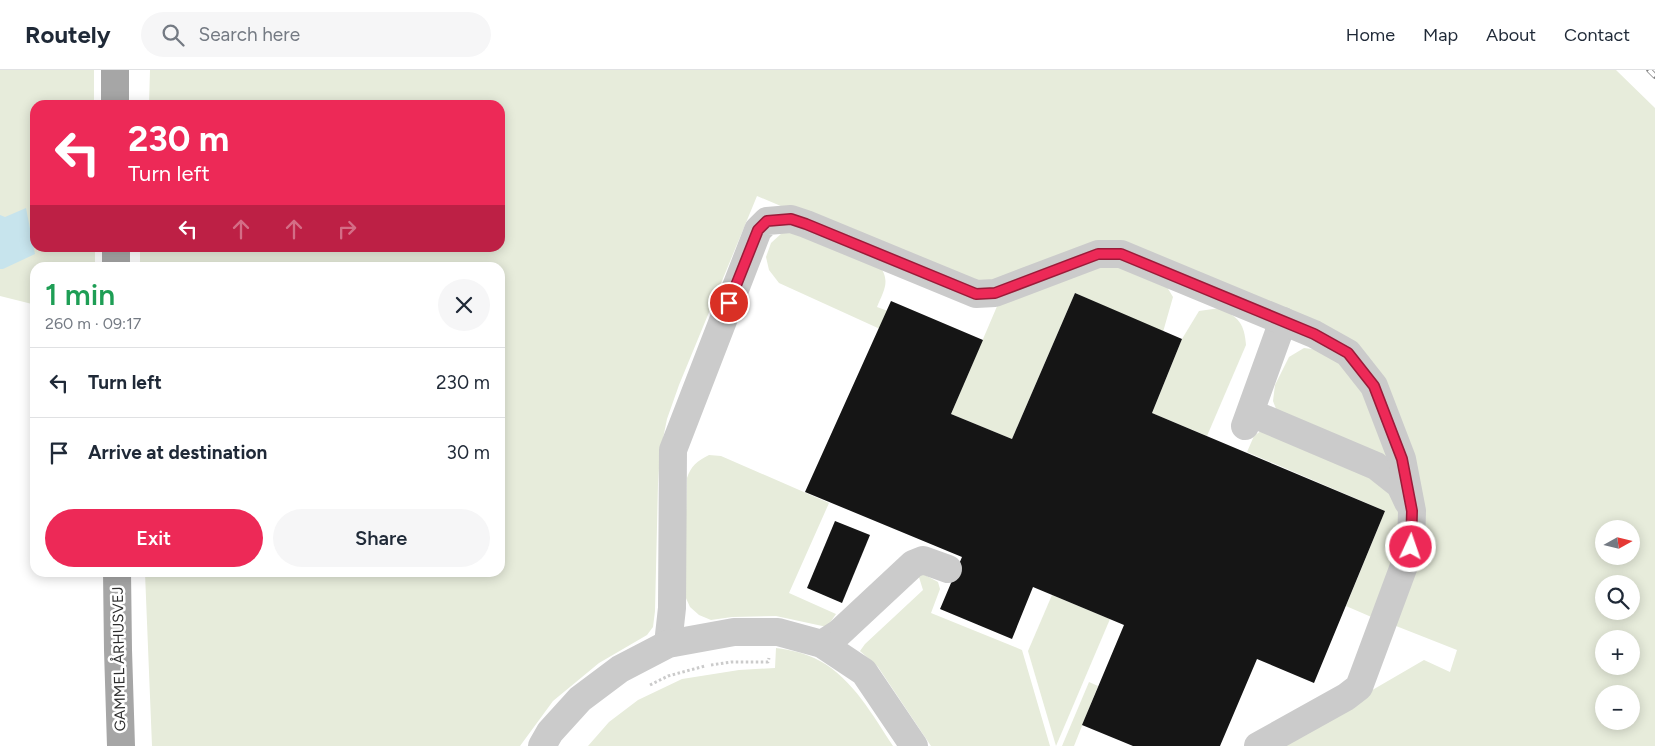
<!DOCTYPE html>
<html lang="en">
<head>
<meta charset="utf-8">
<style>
	body { margin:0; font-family:Figtree,sans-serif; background:#f6f6f7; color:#1f2937; height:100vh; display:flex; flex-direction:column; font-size:19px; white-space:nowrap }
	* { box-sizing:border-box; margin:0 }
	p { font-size:16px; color:#747a83 }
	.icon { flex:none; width:28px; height:28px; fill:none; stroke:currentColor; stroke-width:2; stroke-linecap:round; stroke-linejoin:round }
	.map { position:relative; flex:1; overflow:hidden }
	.sheet { position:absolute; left:30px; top:192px; width:475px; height:315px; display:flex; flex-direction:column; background:#fff; border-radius:15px; box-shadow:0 2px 12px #0003 }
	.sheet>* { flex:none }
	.hud { position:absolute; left:30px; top:30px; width:475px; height:152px; border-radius:15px; box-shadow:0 2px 12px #0003; background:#ed2957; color:#fff; overflow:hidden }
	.needle { width:32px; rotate:82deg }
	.fabs { position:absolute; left:1595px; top:450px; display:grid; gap:10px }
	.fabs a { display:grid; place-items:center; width:45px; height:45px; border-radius:50%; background:#fff; box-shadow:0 2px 12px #0003; font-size:25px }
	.pin { position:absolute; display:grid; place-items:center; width:42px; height:42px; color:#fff; margin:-21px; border:2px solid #fff; border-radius:50%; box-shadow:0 1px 5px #0007 }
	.me { position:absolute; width:55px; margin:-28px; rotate:3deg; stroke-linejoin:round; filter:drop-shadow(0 0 4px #0008) }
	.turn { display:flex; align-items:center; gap:18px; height:105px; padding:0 15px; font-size:22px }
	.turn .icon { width:65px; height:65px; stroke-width:2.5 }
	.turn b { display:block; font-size:35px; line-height:42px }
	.lanes { display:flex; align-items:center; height:48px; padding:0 15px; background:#0003; justify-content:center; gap:25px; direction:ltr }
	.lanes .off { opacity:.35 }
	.round { display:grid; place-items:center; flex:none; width:52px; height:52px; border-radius:26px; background:#f6f6f7 }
	.summary { display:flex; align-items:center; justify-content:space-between; height:85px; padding:0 15px }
	h1 { font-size:30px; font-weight:600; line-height:38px; color:#1e9e55 }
	.action { display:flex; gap:10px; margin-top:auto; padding:10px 15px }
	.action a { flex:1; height:58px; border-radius:30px; background:#ed2957; color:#fff; font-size:20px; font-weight:600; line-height:58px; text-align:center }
	.action a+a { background:#f6f6f7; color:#1f2937 }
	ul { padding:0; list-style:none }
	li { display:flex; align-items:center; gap:15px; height:70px; padding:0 15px; border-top:1px solid #e0e1e3 }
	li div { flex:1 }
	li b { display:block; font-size:19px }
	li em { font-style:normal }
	header { display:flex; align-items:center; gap:30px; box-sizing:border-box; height:70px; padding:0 25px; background:#fff; border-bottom:1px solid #e0e1e3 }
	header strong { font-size:24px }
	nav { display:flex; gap:28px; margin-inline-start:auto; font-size:18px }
	.search { width:350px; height:45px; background:#f6f6f7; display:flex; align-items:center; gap:12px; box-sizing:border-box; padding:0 18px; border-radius:28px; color:#747a83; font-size:19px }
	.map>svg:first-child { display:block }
	.green { fill:#e7ecdb; fill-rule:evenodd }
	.water { fill:#c7e4ed }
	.building { fill:#151515 }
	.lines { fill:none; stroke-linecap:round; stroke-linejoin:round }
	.path { stroke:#cbcbcb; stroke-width:3; stroke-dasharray:2.5 2.5; stroke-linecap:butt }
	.minor { stroke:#cbcbcb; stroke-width:28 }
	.major { stroke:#a6a6a6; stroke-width:28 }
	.rail-casing { stroke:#838383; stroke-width:5.5 }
	.rail { stroke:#fff; stroke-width:4; stroke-dasharray:11; stroke-linecap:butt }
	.route-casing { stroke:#9a1b39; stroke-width:12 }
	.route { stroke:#ed2957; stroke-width:9 }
	.labels { text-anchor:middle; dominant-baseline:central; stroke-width:5; stroke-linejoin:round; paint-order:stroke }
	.street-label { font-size:15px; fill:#2e2e2e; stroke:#fff }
</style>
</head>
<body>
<header>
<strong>Routely</strong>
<div class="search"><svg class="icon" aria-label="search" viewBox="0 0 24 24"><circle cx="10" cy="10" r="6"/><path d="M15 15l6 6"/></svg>Search here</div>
<nav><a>Home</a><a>Map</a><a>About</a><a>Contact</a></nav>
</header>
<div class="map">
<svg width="1655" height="676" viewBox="0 0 1655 676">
	<rect width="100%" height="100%" fill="#fff"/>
	<!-- green -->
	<g class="green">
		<path d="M0,0H94V35H35V178H95V197L35,198V249L32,234L0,226Z"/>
		<path d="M150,0H1616L1655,38V676H1276L1424,590L1450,602L1457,580L1391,554L1420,451L1357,275L1137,181L992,213L948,207L757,126L679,315L667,349L660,383L658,414L655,541L653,557L647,565L599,593L553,631L520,676H152L145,503L500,502V198L140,197V178H500V35H149ZM1604,459H1631V486H1604ZM1604,514H1631V541H1604ZM1604,569H1631V596H1604ZM1604,624H1631V651H1604Z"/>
		<path d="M799,160L879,195C891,211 884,220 877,237L888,241L880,259L779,213L769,200L766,187L771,173L782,163Z"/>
		<path d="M1111,195L1122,196L1167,217L1173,227L1163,262L1075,223L1012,369L951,344L998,234L1091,199Z"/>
		<path d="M1220,238C1239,248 1244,253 1246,275L1207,366L1152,343L1182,269L1199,241Z"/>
		<path d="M1304,278L1320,280L1345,293L1366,318L1393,395L1278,344L1273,331L1275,315L1289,287Z"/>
		<path d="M1262,360L1371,403L1402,438V472L1376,549L1346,536L1385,441L1247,382L1254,366Z"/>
		<path d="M709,385L721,386L829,433L789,523L836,544L827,557L776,546L732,547L711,550L699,545L690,537L685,526L684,513L687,408C691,396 697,391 709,385Z"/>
		<path d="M918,504L925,505L938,512L940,519L931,543L1022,580L1050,676H931L878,597L860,581L865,574L923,520Z"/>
		<path d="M1052,525L1110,549L1056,676L1028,581Z"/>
		<path d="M776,578C791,580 806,583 820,591C853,609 873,646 893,676H588L609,652L638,630L682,609L739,600L775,598Z"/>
		<path d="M1089,612L1098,616L1074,676H1062Z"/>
	</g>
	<!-- water -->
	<path class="water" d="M26,138L35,184L3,199H0V145L5,147Z"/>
	<!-- building -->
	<g class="building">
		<path d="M1075,223L1182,269L1152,343L1385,441L1314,613L1257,589L1220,676H1133L1082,655L1124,555L1033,517L1012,569L940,539L962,487L805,422L891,231L983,270L951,344L1012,369Z"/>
		<path d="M835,451L870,465L842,533L807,518Z"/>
	</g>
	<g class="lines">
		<!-- path -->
		<g class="path">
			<path d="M711,595L731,592H768L769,588"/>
			<path d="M650,615L668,606L705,596"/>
		</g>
		<!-- minor -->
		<g class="minor">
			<path d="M1251,343L1376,396L1400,415L1408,432"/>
			<path d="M1245,356L1283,251"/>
			<path d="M668,574L672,538L673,380L758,160L767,151L791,149L806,154L976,224L995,223L1098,184H1121L1314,264L1348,283L1374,316L1402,389L1412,441L1411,477L1359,617L1346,627L1258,676"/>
			<path d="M822,574L839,563L913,494L923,490L948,499"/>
			<path d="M542,676L550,662L580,629L620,599L668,574L734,562H778L822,574L864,602L914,676"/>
		</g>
		<!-- major -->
		<g class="major">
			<path d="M115,0V35"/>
			<path d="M116,178V198"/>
			<path d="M117,502L118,580L121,676"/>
		</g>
		<defs>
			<path id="rail" d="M1649,0L1655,6"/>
		</defs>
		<!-- rail casing -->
		<use href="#rail" class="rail-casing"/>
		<!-- rail -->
		<use href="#rail" class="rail"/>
	</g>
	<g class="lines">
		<defs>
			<path id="route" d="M729,233L758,160L767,151L791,149L806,154L976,224L995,223L1098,184H1121L1314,264L1348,283L1374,316L1402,389L1412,441L1411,477"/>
		</defs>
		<!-- route casing -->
		<use href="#route" class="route-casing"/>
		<!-- route -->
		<use href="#route" class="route"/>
	</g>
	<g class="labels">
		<!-- street labels -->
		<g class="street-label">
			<text transform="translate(119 589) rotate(-91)">GAMMEL ÅRHUSVEJ</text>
		</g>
	</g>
</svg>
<div class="fabs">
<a><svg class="needle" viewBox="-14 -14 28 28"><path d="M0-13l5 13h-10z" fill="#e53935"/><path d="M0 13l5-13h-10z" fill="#747a83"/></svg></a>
<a><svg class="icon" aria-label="search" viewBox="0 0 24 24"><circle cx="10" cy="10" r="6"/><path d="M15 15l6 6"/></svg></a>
<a>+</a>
<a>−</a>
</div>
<div class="pin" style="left:729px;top:233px;background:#d93025"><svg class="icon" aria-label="arrive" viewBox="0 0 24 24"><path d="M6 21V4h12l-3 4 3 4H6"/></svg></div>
<svg class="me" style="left:1411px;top:477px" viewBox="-20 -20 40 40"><circle r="17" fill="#ed2957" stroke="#fff" stroke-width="3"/><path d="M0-11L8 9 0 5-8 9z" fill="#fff"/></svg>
<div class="hud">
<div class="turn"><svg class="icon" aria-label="left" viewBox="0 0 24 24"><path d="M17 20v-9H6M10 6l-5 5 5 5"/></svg><div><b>230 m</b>Turn left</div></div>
<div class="lanes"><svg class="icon" aria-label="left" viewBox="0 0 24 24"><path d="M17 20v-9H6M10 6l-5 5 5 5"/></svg><svg class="icon off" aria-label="ahead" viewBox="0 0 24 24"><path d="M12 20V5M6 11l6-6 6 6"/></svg><svg class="icon off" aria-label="ahead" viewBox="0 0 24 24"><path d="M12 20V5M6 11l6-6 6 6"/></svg><svg class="icon off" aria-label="right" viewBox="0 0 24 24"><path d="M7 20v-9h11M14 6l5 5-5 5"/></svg></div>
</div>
<section class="sheet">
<div class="summary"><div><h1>1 min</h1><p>260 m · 09:17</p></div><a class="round"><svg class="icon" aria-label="close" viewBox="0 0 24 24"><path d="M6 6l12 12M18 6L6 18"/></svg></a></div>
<ul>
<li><svg class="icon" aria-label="left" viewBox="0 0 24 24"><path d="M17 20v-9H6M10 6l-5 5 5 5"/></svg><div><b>Turn left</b></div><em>230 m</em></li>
<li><svg class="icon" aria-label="arrive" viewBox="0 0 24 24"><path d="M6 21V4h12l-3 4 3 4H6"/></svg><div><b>Arrive at destination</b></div><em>30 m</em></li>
</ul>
<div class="action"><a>Exit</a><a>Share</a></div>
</section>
</div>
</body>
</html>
